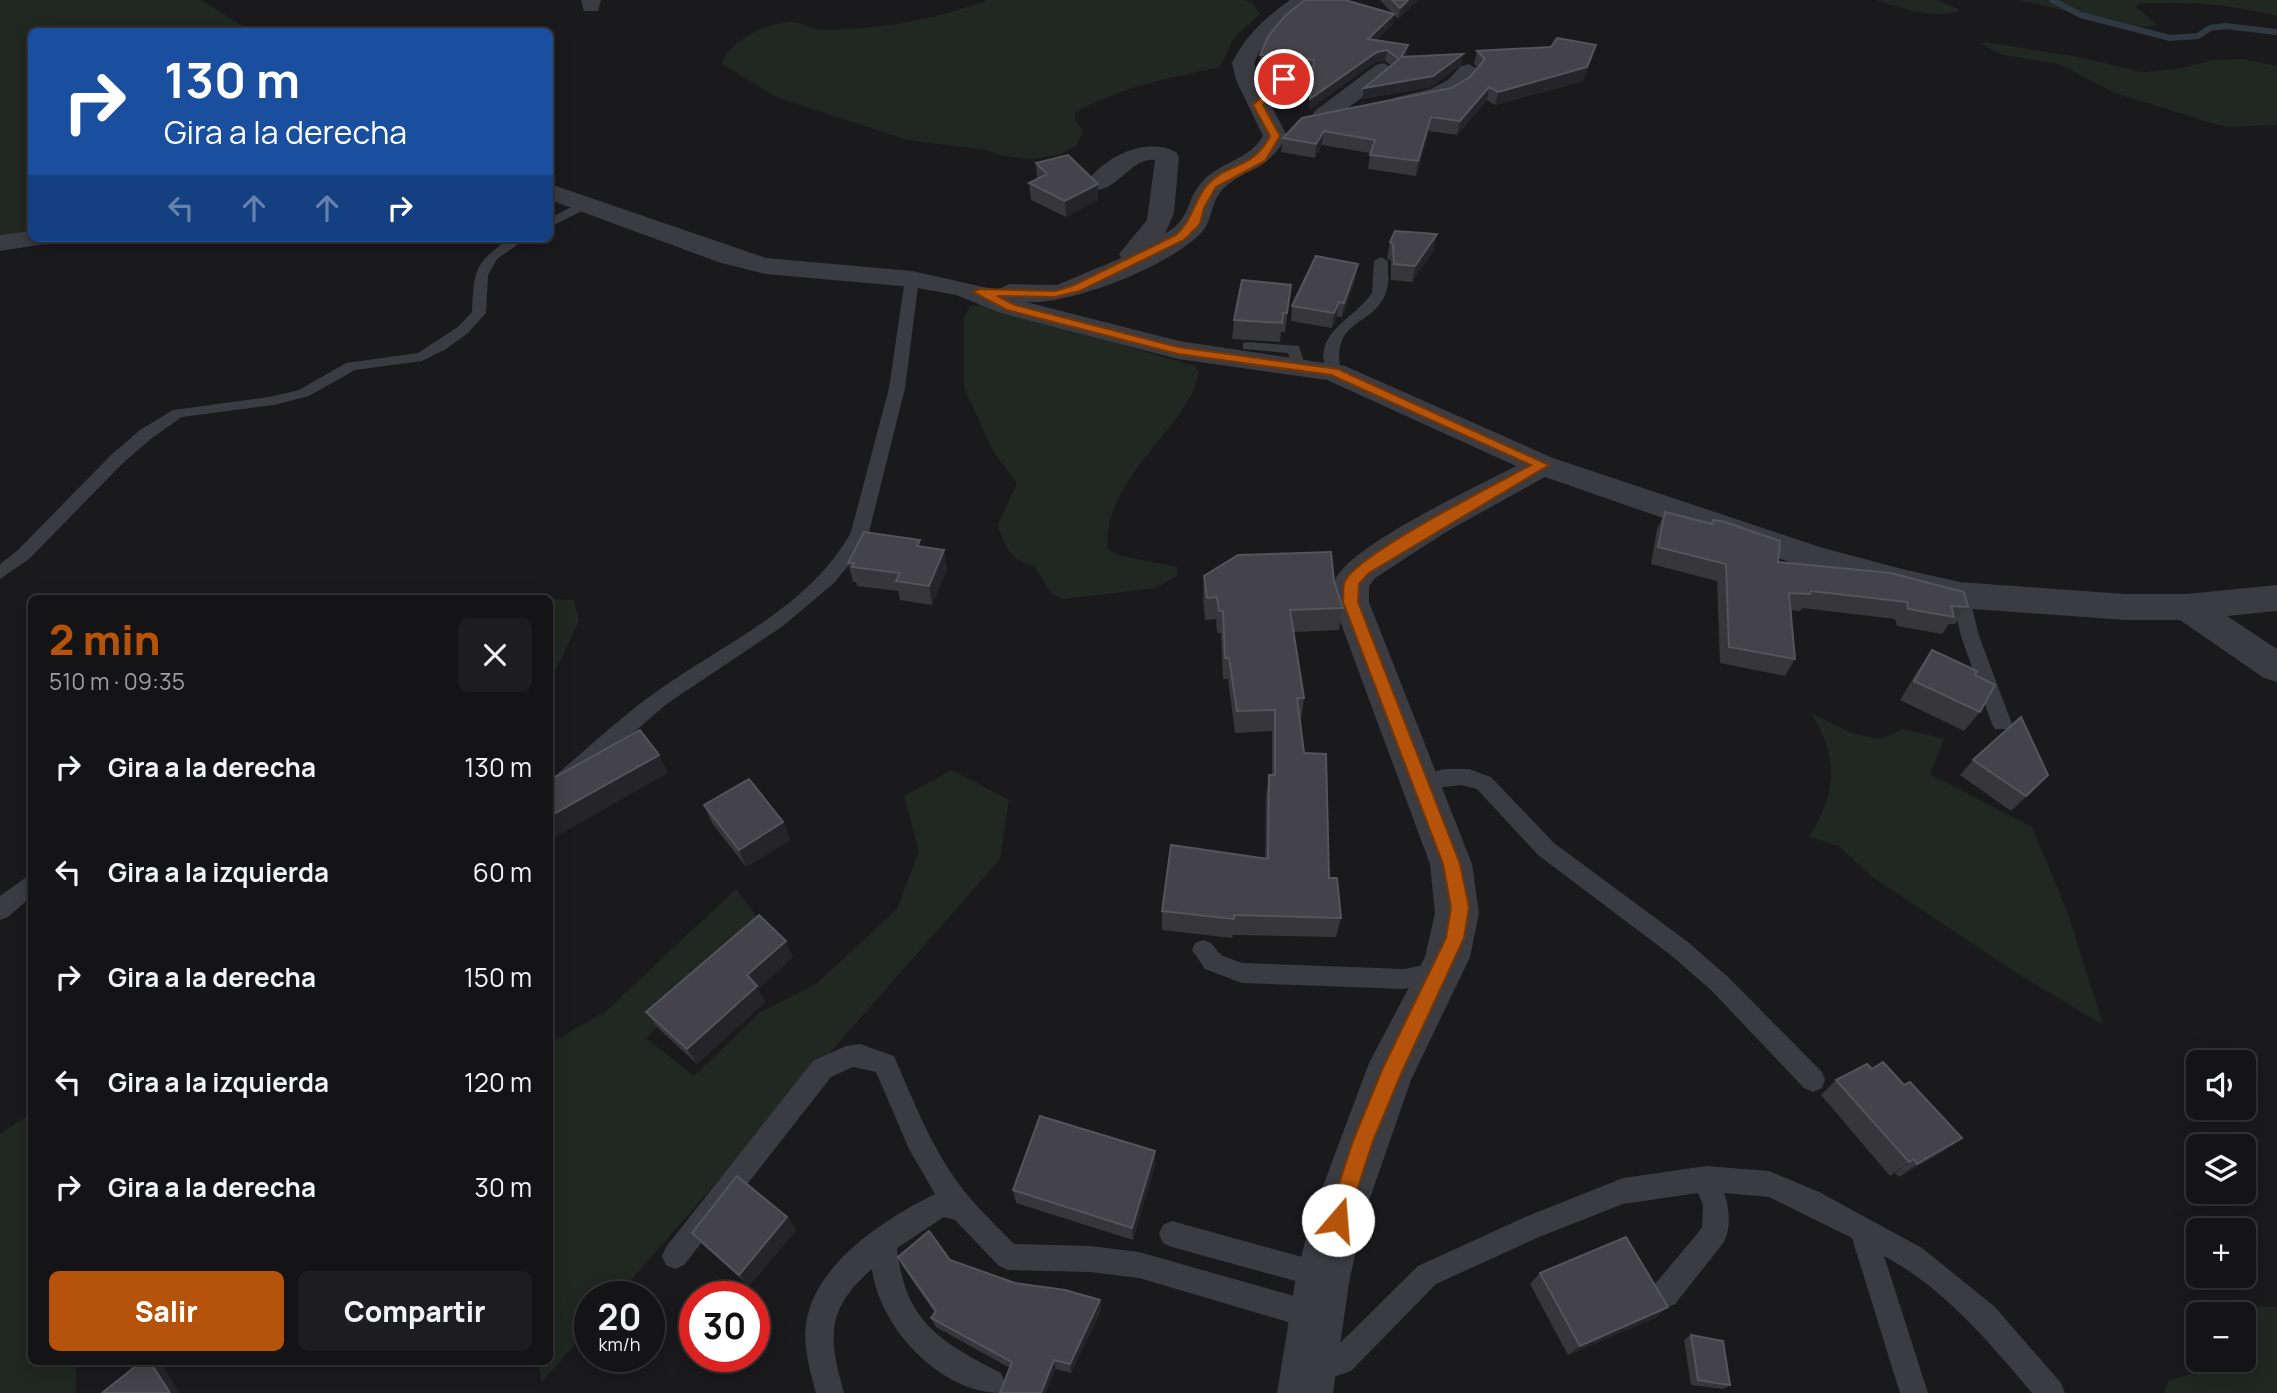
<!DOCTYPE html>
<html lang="es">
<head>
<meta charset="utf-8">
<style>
	body { margin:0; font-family:Manrope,sans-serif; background:#1d1d1f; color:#f1f3f6; height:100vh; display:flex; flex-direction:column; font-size:26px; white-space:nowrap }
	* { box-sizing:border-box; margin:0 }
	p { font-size:23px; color:#9d9ea1 }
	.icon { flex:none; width:38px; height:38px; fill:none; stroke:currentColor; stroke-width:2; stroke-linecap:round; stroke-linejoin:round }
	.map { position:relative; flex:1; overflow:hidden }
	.side { position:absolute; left:28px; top:595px; width:525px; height:770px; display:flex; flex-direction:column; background:#141416; border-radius:10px; box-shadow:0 4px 18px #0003,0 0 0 2px #333335 }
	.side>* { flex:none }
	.hud { position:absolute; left:28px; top:28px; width:525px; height:214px; border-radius:10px; box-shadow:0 4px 18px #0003,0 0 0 2px #333335; background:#1a4fa0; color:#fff; overflow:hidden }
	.fabs { position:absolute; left:2186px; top:1050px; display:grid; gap:14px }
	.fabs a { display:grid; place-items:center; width:70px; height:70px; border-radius:10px; background:#141416; box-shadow:0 4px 18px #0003,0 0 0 2px #333335; font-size:35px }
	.speed { position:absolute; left:574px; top:1281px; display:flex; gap:14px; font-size:35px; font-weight:700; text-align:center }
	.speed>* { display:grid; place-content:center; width:91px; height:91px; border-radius:50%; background:#141416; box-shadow:0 4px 18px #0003,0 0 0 2px #333335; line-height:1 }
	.speed small { font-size:18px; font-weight:400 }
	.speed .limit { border:10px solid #d22; background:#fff; color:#111 }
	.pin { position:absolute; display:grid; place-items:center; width:60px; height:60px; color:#fff; margin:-30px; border:4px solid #fff; border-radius:50%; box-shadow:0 2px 7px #0007 }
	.me { position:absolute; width:77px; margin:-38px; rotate:18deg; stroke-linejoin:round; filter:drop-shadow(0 0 5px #0008) }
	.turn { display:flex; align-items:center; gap:24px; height:147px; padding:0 21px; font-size:32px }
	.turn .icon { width:91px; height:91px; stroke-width:2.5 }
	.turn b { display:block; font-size:49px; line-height:60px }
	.lanes { display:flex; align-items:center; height:66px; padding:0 21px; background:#0003; justify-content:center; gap:35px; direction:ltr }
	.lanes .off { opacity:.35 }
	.round { display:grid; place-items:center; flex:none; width:74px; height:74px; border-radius:10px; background:#1d1d1f }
	.summary { display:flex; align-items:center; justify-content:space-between; height:119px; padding:0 21px }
	h1 { font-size:42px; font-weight:800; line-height:52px; color:#b45309 }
	.primary-button { display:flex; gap:14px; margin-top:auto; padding:14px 21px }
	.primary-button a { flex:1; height:80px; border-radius:10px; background:#b45309; color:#fff; font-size:28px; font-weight:800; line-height:80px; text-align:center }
	.primary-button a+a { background:#1d1d1f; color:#f1f3f6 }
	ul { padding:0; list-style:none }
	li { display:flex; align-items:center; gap:21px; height:105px; padding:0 21px }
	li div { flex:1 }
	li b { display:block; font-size:26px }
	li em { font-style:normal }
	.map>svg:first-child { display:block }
	.green { fill:#202821 }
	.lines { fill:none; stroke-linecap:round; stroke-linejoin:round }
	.stream { stroke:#2f3942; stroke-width:6 }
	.lane { fill:#3b3c42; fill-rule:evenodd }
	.street { fill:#3b3c42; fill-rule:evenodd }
	.wall { fill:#36363b }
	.shaded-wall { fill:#252529 }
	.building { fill:#434349; stroke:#53555b; stroke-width:2 }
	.route { fill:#b45309; stroke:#753606; stroke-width:2 }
</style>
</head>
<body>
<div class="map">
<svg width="2277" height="1393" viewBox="0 0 2277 1393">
	<rect width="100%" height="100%" fill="#1a1a1d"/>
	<!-- green -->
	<g class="green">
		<path d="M0,0H201L251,31L32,32L31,233L0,238Z"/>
		<path d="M988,0H1244L1252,2L1260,14L1233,39L1220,67C1171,78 1119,87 1075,113L1076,122L1083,131L1077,145L1060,155L1030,159L1003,156L986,150L907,140L776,97L722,64C728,40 769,22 792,22C803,22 813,30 823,30C877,30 938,19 988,0Z"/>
		<path d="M1877,0H1937L1960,10C1936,21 1901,8 1877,0Z"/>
		<path d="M2017,0H2277V16C2231,4 2187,1 2140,4L2136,7L2157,25L2144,27Z"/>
		<path d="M1985,42L2079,57L2142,72L2178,69L2213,60L2243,59L2277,66V125L2228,127L2215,124L2115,93L2059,64L2003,55L1981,44Z"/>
		<path d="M987,305L1194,366L1199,372C1196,380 1194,390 1190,397C1164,444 1102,490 1108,549L1117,555L1177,567V576L1156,588L1063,599L1051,593L1035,567C1011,561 1005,548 998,525L1017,483L994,453L964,388V317L970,306Z"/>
		<path d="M550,599L574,600L579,621L557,668L550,676Z"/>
		<path d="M1811,713L1851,733L1880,739L1904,729L1944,739L1930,774L2032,827L2069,916L2103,1025L2010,969L1870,875L1839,846L1809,837C1837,793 1839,757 1811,713Z"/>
		<path d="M952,770L1009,800L1000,859L616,1297H590V1327L541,1383L539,1362H550V1043L605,1012L736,889L755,914L756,929L646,1038L694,1076L759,1013L816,984L897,909L919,851L904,796Z"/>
		<path d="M31,1113L32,1362H76V1393H0V1134Z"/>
		<path d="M2259,1306L2277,1307V1393H2164L2169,1381L2206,1369L2214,1360H2244V1325Z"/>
	</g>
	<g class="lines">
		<!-- stream -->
		<path class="stream" d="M2052,0L2081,15L2170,38L2198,36L2210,28L2225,26L2277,32"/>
		<!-- lane -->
		<g class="lane">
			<path d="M583,201L589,205L588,208L550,227V218Z"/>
			<path d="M511,238H527L497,259L488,275L486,313L468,333L446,349L422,361L355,370L309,396L274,405L182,417L152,438L123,463L29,559L0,579V564L17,551L111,455L140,430L173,410L269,397L299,390L346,363L418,353L458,327L472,312C474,270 474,262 511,238Z"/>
			<path d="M1381,257L1388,261C1387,270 1390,280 1387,289C1376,329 1330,315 1341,372L1334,376L1329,375C1308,334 1354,320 1372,293L1374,261Z"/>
			<path d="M912,275L919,279L905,388L869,532L853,560L834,583L783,626L668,703L557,798L550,800V780C585,751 619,718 656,692C723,644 810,607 851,532L889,388L905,279Z"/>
			<path d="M1248,342L1299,346L1305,365L1303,368H1293L1288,353L1243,349V343Z"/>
			<path d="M1960,589L1969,595L1979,636L2012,724L2009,729H1995L1992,724L1961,636L1951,595Z"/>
			<path d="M1445,769H1469L1491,777L1554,843L1688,942L1728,977L1822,1072L1825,1080L1822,1088L1813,1092L1804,1088L1712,991L1672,956L1538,855L1477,789L1461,785L1420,790L1413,788L1410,782L1413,776Z"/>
			<path d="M32,873V896L8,917L0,920V896Z"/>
			<path d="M1203,940L1211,943L1221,955L1242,963L1404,969L1440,962L1448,965L1451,972L1448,979L1404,989L1242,983L1205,969L1192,950L1195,943Z"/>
			<path d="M860,1044L894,1056C913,1100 930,1144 958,1183C974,1205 995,1224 1014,1244L1090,1246L1139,1252L1315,1302L1325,1306L1329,1316L1325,1326L1315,1330L1139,1278L1090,1272L1008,1270L999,1266L955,1220L944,1217L897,1248C905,1322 939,1341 1001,1373L1005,1383L1001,1393C940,1393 879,1327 872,1269C826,1309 828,1337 844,1393H816C810,1371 803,1347 806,1324C814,1264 886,1218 935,1194L909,1149L876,1072L853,1067L831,1077L684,1265L675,1269L666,1265L662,1256L666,1247L813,1061L846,1046Z"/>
			<path d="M1706,1166L1769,1171L1819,1192L1922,1248L1995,1307L2061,1383L2065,1393H2032C1989,1342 1944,1288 1884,1256L1928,1393H1900L1852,1238L1769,1197L1724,1193C1730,1209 1731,1227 1724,1242L1675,1304L1665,1308L1655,1304L1651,1294L1655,1284L1702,1228L1703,1205L1698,1193L1623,1204L1539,1237L1436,1284L1351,1371L1313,1384L1303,1380L1299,1370L1303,1360L1333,1350L1418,1266L1523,1218L1623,1178Z"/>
			<path d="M1172,1221L1324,1263L1333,1267L1337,1276L1333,1285L1324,1289L1172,1247L1163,1243L1159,1234L1163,1225Z"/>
		</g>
		<!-- street -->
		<g class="street">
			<path d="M581,0H601L598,11H584Z"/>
			<path d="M1290,0H1313L1283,23L1259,52L1254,63L1262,88L1276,74H1292L1295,79L1271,105L1287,136C1264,175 1249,165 1223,189C1211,200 1213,220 1202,232C1170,266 1071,305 1026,302L1179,341L1345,366L1553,458L1823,548L1902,569L1960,582L2125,594H2187L2277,585V611L2227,616L2277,649V682L2264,678L2180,620H2125L1960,608L1801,566L1545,477L1446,532L1375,578L1369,586V602L1472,864L1479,913L1470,957L1411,1080L1362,1221L1349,1283L1333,1393H1277L1295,1283L1310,1221L1369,1063L1425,957L1435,913L1430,864L1333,602C1333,593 1332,584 1337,576C1360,541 1474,488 1516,466L1327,380L1178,359L1001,313L956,295L912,287L766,274L721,263L550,200V184L766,258L912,271L997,290L1009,284L1057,285L1121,258L1119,254L1147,220L1155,160C1129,157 1117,196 1089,189L1085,184C1104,157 1145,136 1176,152L1179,157L1174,213L1165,234C1193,217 1184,202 1202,182C1221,161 1248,161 1263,136L1236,80L1232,63C1245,36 1266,17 1290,0Z"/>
			<path d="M1384,63L1395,70L1392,75L1332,120H1316L1312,115L1316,110L1376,65Z"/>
			<path d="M1469,64L1480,71C1461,99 1433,105 1401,110L1390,103L1393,98L1431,89L1448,80L1461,66Z"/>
			<path d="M32,231V238H48L44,244L0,251V235Z"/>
		</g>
	</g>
	<!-- wall -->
	<g class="wall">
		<path d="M1380,0H1418L1398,19Z"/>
		<path d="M1394,14L1392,25L1376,40L1407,56L1406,57L1463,54L1461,65L1431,87L1362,99L1392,66L1385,61L1375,62L1309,110L1313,71L1260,65V55Z"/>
		<path d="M1477,51L1592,58L1583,81L1495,105L1487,100L1457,135L1429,131L1416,176L1368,169L1370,153L1322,145L1315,158L1281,152L1283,138L1451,88L1470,77L1478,68L1474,64Z"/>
		<path d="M1036,163L1098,184V200L1066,217L1031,200L1029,183L1037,179Z"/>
		<path d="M1390,242L1434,250L1412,282L1391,280V261L1387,258Z"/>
		<path d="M1356,278L1342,317L1337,316L1332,328L1291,321L1292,306Z"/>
		<path d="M1291,285L1285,332H1281L1280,342L1232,339L1234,320Z"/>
		<path d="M1665,512L1711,524L1713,520L1778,562L1968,607L1955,624H1949L1942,634L1897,626L1895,619L1802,608L1800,611L1791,610L1795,659L1785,676L1720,663L1717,581L1651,564L1657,529Z"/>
		<path d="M921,546L947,569L932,605L900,600L898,591L857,586L856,582H853L848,563Z"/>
		<path d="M1204,576L1334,581L1343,608L1339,630L1294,632L1304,698L1301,719H1300L1304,753L1329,878L1341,918L1336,937L1233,935L1232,938L1162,930V911L1265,859L1266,796L1269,775H1272V731L1235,733L1228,679H1223L1221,633H1217L1216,619L1205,620L1203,598Z"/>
		<path d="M1932,650L1975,675L1980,712L1964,731L1900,700L1919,669Z"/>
		<path d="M1973,760L2033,791L2011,811L1960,775Z"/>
		<path d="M704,805L783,822L790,840L746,867L712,823Z"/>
		<path d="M793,957L758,989L765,1002L697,1064L657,1027L646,1012Z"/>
		<path d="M1872,1069L1904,1085L1962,1138L1943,1152L1899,1177L1895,1173L1890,1176L1821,1095L1836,1080Z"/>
		<path d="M1155,1165L1133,1240L1016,1203L1013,1190Z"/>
		<path d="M787,1217L796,1230L749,1286L703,1245L692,1233Z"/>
		<path d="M898,1257L950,1260L1015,1283L1100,1300L1101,1310L1071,1373L1056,1369L1010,1368L936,1327L931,1318L935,1313L903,1267Z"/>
		<path d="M1540,1273L1668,1307L1655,1318L1568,1355L1530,1284Z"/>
		<path d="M1691,1335L1730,1385L1723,1389L1691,1385L1684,1340Z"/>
	</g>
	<!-- shaded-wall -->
	<g class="shaded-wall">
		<path d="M1408,0H1418L1398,19L1400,8Z"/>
		<path d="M1394,14L1392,25L1367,49L1368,39Z"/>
		<path d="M1408,45L1407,56L1400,68L1401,57Z"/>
		<path d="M1596,45L1592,58L1583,81L1495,105L1498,92Z"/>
		<path d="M1387,50L1385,61L1375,62L1309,110L1310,99L1377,52Z"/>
		<path d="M1463,54L1461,65L1431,87L1362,99L1364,88Z"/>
		<path d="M1489,87L1487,100L1457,135L1460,121Z"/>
		<path d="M1431,117L1429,131L1416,176L1418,161Z"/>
		<path d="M1324,131L1322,145L1315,158L1316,144Z"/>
		<path d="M1098,184V200L1066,217L1065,201Z"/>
		<path d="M1437,234L1434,250L1412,282L1415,266Z"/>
		<path d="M1358,264L1356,278L1342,317L1344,303Z"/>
		<path d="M1339,302L1337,316L1332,328L1334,313Z"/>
		<path d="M944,550L947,569L932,605L929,586Z"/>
		<path d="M659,755L668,773L550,840V816Z"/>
		<path d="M2048,775L2033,791L2011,811L2026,796Z"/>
		<path d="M783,822L790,840L746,867L739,850Z"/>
		<path d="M786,941L793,957L758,989L765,1002L697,1064L687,1049L747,975Z"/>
		<path d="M1962,1138L1943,1152L1899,1177L1917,1164Z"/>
		<path d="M1155,1151V1165L1133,1240L1132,1228Z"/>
		<path d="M1914,1159L1895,1173L1890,1176L1909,1162Z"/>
		<path d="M787,1217L796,1230L749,1286L739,1275Z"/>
		<path d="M1100,1300L1101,1310L1071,1373L1070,1364Z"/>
		<path d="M1668,1307L1655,1318L1568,1355L1580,1346Z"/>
		<path d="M1054,1360L1056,1369L1046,1393H1041Z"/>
		<path d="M150,1362H160L180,1393H170Z"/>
	</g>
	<!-- building -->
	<g class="building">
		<path d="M1305,0H1345L1394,14L1368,39L1408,45L1401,57L1463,54L1433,76L1364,88L1399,59L1387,50L1377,52L1310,99L1314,60L1260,55L1269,35L1286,15Z"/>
		<path d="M1392,0H1408L1400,8Z"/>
		<path d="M1557,38L1596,45L1587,67L1498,92L1489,87L1460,121L1431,117L1418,161L1370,155L1375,140L1324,131L1316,144L1283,138L1302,118L1451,88L1470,77L1485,59L1477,51L1551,47Z"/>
		<path d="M1068,155L1098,184L1065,201L1029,183L1047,174L1036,163Z"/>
		<path d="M1395,231L1437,234L1415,266L1394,264L1393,245L1390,242Z"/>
		<path d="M1316,256L1358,264L1344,303L1339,302L1334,313L1292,306Z"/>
		<path d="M1242,280L1291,285L1287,313H1283L1282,323L1234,320Z"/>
		<path d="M1665,512L1712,524L1713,520L1725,522L1780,541L1778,562L1891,573L1964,592L1968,607L1951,606L1954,617L1908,609L1907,602L1811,591L1810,594L1789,593L1795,659L1729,647L1726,564L1658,547Z"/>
		<path d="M864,532L920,540L917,546L944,550L929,586L896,581L900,573L852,567L854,563H848Z"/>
		<path d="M1331,552L1334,581L1343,608L1290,610L1304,698H1297L1304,753L1326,754L1329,878H1337L1341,918L1234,915V919L1162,911L1171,845L1268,859L1269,775H1275V710L1237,711L1229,658H1225L1223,611H1219L1217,597L1207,598L1204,576L1238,555Z"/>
		<path d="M1932,650L1977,671L1975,675L1995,685L1980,712L1914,681Z"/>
		<path d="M2021,717L2048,775L2026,796L1973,760Z"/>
		<path d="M640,730L659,755L550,816V780Z"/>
		<path d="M749,779L783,822L739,850L704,805Z"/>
		<path d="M759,915L786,941L747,975L757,986L687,1049L646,1012Z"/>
		<path d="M1883,1062L1904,1085L1910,1082L1962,1138L1917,1164L1914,1159L1909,1162L1836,1080L1867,1064L1872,1069Z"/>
		<path d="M1040,1116L1155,1151L1132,1228L1013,1190Z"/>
		<path d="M737,1176L787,1217L739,1275L692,1233Z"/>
		<path d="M929,1231L950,1260L1015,1283L1065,1290L1100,1300L1070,1364L1054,1360L1041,1393H1000L1012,1362L931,1318L936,1311L898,1257Z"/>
		<path d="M1626,1237L1668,1307L1580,1346L1540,1273Z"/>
		<path d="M1691,1335L1723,1341L1730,1385L1698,1380Z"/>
		<path d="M141,1362H150L170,1393H102Z"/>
	</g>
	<!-- route -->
	<path class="route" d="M1281,77L1289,79L1263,105L1280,136L1265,161L1216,187L1204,208L1200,224L1184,240L1080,291L1055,297L997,296L1015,305L1178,347L1338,369L1549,465L1369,573L1359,584L1358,602L1460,864L1469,907L1464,938L1401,1074L1373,1141L1345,1227L1338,1231L1330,1227L1327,1220L1353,1141L1382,1070L1446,938L1451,907L1443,864L1343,602C1344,595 1342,586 1345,581C1359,553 1498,483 1531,465L1331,375L1178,354L1007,310L973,292L979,289L1055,291L1072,286L1176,235C1193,220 1193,202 1207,185C1227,162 1252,171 1270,136L1253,105Z"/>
</svg>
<div class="fabs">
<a><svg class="icon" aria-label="sound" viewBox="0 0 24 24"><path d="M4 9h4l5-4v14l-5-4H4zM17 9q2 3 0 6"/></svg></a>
<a><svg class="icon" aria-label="layers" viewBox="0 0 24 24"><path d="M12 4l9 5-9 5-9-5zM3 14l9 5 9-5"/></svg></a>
<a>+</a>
<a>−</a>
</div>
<div class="speed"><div>20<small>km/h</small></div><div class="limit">30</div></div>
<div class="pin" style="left:1284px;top:79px;background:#d93025"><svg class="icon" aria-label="arrive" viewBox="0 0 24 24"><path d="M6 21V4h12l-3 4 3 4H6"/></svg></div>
<svg class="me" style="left:1338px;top:1220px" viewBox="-20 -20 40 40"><circle r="19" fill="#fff"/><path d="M0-13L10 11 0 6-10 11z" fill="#b45309"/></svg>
<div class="hud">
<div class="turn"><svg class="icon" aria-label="right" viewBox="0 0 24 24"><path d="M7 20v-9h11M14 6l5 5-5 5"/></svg><div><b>130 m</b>Gira a la derecha</div></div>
<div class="lanes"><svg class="icon off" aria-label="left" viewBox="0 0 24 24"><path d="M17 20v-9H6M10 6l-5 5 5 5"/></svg><svg class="icon off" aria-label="ahead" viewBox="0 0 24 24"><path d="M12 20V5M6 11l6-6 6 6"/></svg><svg class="icon off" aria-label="ahead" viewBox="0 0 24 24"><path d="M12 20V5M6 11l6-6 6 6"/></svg><svg class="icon" aria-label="right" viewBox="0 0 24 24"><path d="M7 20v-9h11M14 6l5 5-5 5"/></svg></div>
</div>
<section class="side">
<div class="summary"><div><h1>2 min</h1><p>510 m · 09:35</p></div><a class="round"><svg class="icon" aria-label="close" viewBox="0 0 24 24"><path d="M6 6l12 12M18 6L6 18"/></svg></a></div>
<ul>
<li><svg class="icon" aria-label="right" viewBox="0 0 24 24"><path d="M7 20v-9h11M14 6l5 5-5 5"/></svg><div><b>Gira a la derecha</b></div><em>130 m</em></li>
<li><svg class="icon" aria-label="left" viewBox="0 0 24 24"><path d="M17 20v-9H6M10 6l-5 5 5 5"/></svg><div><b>Gira a la izquierda</b></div><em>60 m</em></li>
<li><svg class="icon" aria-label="right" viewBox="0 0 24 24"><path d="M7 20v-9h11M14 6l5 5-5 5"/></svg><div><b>Gira a la derecha</b></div><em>150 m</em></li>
<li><svg class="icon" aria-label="left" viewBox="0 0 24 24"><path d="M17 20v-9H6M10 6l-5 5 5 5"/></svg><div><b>Gira a la izquierda</b></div><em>120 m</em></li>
<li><svg class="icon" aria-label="right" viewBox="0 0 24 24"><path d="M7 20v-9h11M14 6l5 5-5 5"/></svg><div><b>Gira a la derecha</b></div><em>30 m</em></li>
</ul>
<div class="primary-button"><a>Salir</a><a>Compartir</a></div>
</section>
</div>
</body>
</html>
